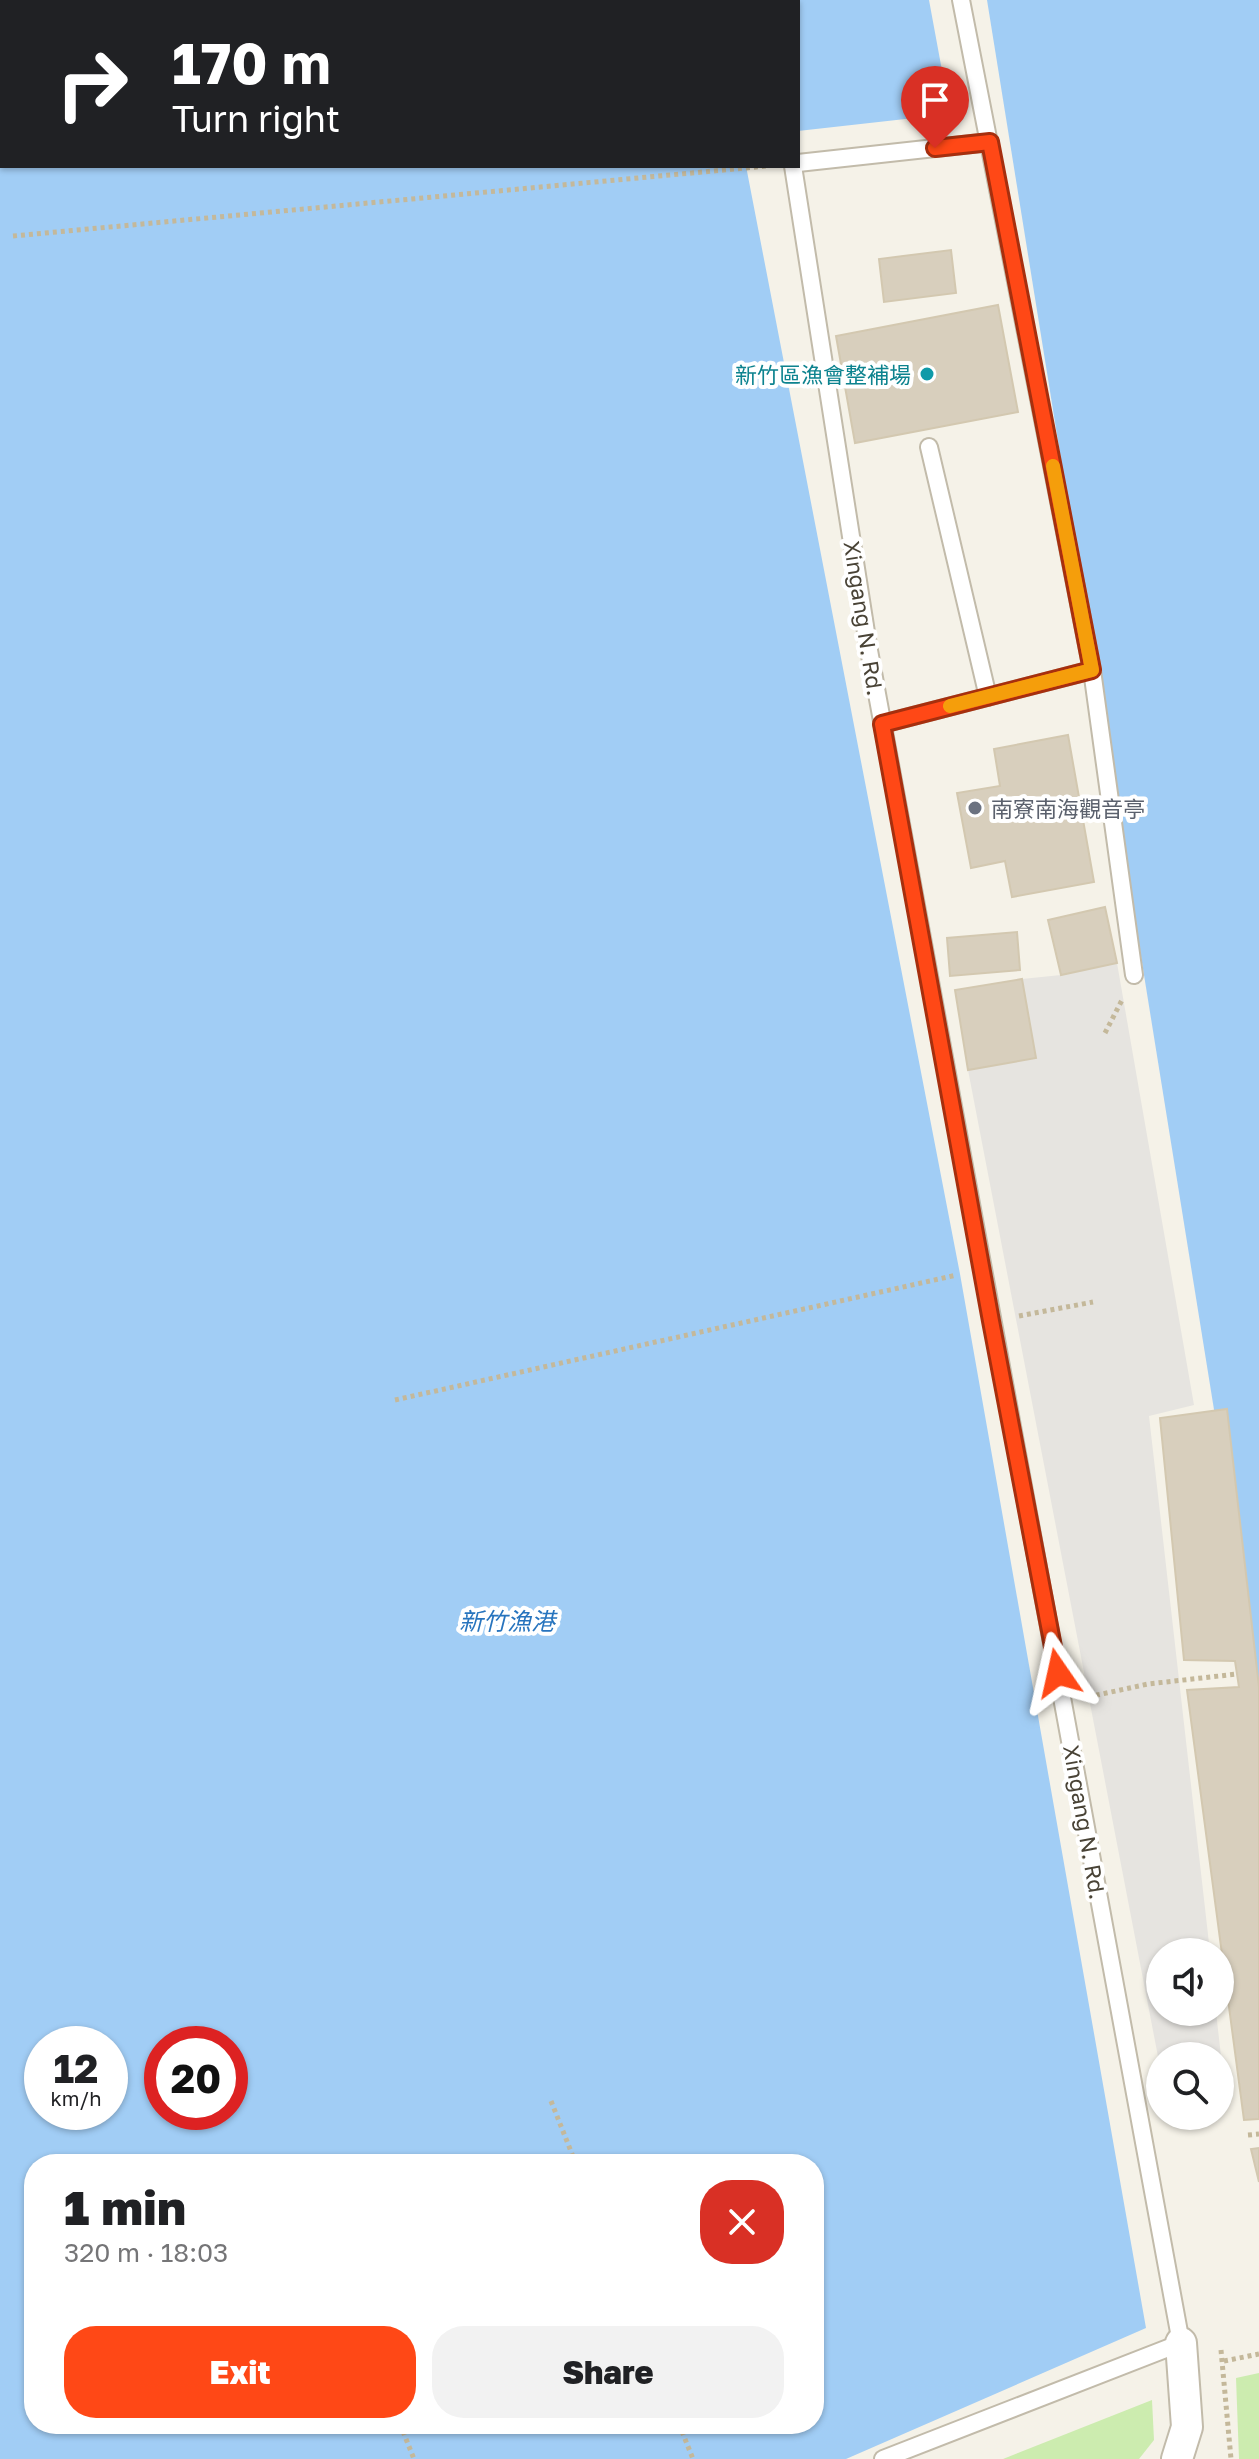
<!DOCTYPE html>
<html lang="en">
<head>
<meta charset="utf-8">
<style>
	body { margin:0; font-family:"Golos Text","Noto Sans TC",sans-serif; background:#f2f2f2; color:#202124; height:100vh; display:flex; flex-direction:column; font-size:30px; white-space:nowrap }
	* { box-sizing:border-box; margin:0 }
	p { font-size:26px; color:#757577 }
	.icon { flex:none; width:44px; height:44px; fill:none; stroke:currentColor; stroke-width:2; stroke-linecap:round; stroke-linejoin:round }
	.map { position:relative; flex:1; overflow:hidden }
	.sheet { position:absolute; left:24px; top:2154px; width:800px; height:280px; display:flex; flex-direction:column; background:#fff; border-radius:32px; box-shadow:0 2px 6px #0004 }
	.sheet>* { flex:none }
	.banner { position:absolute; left:0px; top:0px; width:800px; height:168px; box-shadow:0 2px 6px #0004; background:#202124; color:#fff; overflow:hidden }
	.buttons { position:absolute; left:1146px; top:1938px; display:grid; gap:16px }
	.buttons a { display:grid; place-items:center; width:88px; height:88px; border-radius:50%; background:#fff; box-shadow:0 2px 6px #0004; font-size:40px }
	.speed { position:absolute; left:24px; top:2026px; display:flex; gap:16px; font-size:40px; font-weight:700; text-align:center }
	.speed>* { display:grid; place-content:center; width:104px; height:104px; border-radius:50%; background:#fff; box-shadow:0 2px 6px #0004; line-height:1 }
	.speed small { font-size:20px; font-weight:400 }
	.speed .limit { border:12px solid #d22; background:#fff; color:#111 }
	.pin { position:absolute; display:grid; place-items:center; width:68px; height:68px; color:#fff; margin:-82px -34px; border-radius:50% 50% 50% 0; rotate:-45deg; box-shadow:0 0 8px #0007 }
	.pin .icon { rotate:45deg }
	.me { position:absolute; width:88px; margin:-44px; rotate:349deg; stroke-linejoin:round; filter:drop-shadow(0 0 6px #0008) }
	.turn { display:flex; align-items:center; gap:28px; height:168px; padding:0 40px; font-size:36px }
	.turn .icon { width:104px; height:104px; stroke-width:2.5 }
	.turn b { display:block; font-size:56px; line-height:68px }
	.round { display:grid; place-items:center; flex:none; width:84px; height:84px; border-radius:32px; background:#f2f2f2 }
	.head { display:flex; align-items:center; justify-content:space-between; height:136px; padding:0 40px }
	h1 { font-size:48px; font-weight:800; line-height:60px }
	.cta { display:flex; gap:16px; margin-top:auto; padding:16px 40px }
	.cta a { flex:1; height:92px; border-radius:32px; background:#ff4816; color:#fff; font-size:32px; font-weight:800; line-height:92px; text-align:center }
	.cta a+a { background:#f2f2f2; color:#202124 }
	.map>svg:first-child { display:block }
	.green { fill:#ccecaf }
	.parking { fill:#e6e4e0 }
	.water { fill:#a1cdf5; fill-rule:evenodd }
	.building { fill:#d8cfbd; stroke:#d3c8b0; stroke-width:2 }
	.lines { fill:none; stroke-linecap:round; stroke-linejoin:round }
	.service-casing { stroke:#c2bbaa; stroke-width:20 }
	.minor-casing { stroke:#c2bbaa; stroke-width:34 }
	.path { stroke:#c4b89a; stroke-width:5; stroke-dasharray:4 4; stroke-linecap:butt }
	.service { stroke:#fff; stroke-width:16 }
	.minor { stroke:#fff; stroke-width:30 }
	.route-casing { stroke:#a62f0e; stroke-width:20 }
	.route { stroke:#ff4816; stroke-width:14 }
	.slow { stroke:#f59e0b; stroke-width:14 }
	.culture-dot { fill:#0f9aa8; stroke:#fff; stroke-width:3 }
	.worship-dot { fill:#6b7280; stroke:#fff; stroke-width:3 }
	.labels { text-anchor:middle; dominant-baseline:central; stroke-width:8; stroke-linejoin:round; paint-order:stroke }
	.culture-label { font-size:22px; fill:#0d838f; stroke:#fff; text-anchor:end }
	.street-label { font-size:22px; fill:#494336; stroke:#fff }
	.worship-label { font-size:22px; fill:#5b616d; stroke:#fff; text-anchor:start }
	.water-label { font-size:24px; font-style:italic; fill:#2774be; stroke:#fff }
</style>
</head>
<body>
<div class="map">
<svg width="1259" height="2459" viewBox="0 0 1259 2459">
	<rect width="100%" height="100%" fill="#f5f2e8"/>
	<!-- green -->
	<g class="green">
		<path d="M1259,2373V2459H1239L1236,2378Z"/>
		<path d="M1152,2400L1154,2440L1139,2459H1003Z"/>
	</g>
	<!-- parking -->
	<path class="parking" d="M1117,963L1194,1405L1149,1416L1210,1952H1160V2012H1216L1227,2109H1220V2056H1160V2067L968,1070L1035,1058L1022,979L1061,975Z"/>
	<!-- water -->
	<g class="water">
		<path d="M0,0H929L950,114L798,131V2H2V166H746L960,1274L1146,2328L846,2459H0ZM42,2044H110V2112H42ZM162,2044H230V2112H162ZM34,2164H814V2424H34Z"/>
		<path d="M987,0H1259V1689Z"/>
	</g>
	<!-- building -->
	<g class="building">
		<path d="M951,250L956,293L884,302L879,259Z"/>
		<path d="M998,305L1018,412L855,443L836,336Z"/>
		<path d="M1068,735L1094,882L1012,897L1005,861L971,868L957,793L1000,786L994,749Z"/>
		<path d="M1105,907L1117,963L1061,975L1048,920Z"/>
		<path d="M1017,932L1020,970L950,976L947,938Z"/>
		<path d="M1022,979L1036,1058L968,1070L955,990Z"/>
		<path d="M1227,1409L1259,1687V2119L1244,2120L1187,1690L1239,1687L1235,1661L1184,1660L1160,1418Z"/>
		<path d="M1259,2148V2182L1251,2149Z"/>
	</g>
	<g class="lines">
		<defs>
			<g id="service">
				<path d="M961,0L1092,670L1134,975"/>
				<path d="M798,163L990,142"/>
				<path d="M793,166L868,645L1181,2343L883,2459"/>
				<path d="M929,447L988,697"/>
				<path d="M882,724L1092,670"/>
			</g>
			<path id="minor" d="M1177,2459L1187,2427L1181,2343"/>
		</defs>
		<!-- service casing -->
		<use href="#service" class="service-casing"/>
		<!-- minor casing -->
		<use href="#minor" class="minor-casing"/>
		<!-- path -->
		<g class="path">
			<path d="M13,236L767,166"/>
			<path d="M1105,1033L1123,998"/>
			<path d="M1019,1316L1093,1302"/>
			<path d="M395,1400L957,1275"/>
			<path d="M1088,1697L1148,1684L1237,1674"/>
			<path d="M551,2101L576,2164"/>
			<path d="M1248,2135L1259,2134"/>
			<path d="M1221,2350L1231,2459"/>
			<path d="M1224,2361L1259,2354"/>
			<path d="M400,2424L414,2459"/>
			<path d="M679,2424L693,2459"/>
		</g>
		<!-- service -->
		<use href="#service" class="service"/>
		<!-- minor -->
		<use href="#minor" class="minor"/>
	</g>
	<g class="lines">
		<defs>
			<path id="route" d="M935,148L990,142L1092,670L882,724L991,1321L1058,1673"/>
		</defs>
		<!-- route casing -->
		<use href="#route" class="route-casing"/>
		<!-- route -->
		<use href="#route" class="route"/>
		<!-- slow -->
		<path class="slow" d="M950,706L1092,670L1053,466"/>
	</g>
	<!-- markers -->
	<circle class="culture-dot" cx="927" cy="374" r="8"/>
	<circle class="worship-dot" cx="975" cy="808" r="8"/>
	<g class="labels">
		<!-- culture labels -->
		<g class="culture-label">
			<text x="911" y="374">新竹區漁會整補場</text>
		</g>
		<!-- street labels -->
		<g class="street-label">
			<text transform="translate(864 618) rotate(81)">Xingang N. Rd.</text>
			<text transform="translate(1085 1822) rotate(80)">Xingang N. Rd.</text>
		</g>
		<!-- worship labels -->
		<g class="worship-label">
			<text x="991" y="808">南寮南海觀音亭</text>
		</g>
		<!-- water labels -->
		<g class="water-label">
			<text x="507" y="1620">新竹漁港</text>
		</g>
	</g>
</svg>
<div class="buttons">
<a><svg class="icon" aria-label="sound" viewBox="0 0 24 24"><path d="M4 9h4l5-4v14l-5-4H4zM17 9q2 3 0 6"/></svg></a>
<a><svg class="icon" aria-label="search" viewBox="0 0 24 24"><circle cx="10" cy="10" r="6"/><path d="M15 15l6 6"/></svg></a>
</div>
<div class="speed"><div>12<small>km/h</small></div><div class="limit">20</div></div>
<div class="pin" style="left:935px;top:148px;background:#d93025"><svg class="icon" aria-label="arrive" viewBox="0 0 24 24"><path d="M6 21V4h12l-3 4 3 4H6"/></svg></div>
<svg class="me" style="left:1058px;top:1673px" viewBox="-20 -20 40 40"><path d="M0-17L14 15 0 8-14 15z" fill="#ff4816" stroke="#fff" stroke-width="4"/></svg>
<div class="banner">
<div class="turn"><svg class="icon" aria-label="right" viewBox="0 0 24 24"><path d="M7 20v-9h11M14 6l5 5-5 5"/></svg><div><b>170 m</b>Turn right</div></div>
</div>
<section class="sheet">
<div class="head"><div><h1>1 min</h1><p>320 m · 18:03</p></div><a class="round" style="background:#d93025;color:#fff"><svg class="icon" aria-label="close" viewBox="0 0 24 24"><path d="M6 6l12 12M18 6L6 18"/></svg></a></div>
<div class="cta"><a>Exit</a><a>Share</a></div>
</section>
</div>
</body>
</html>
